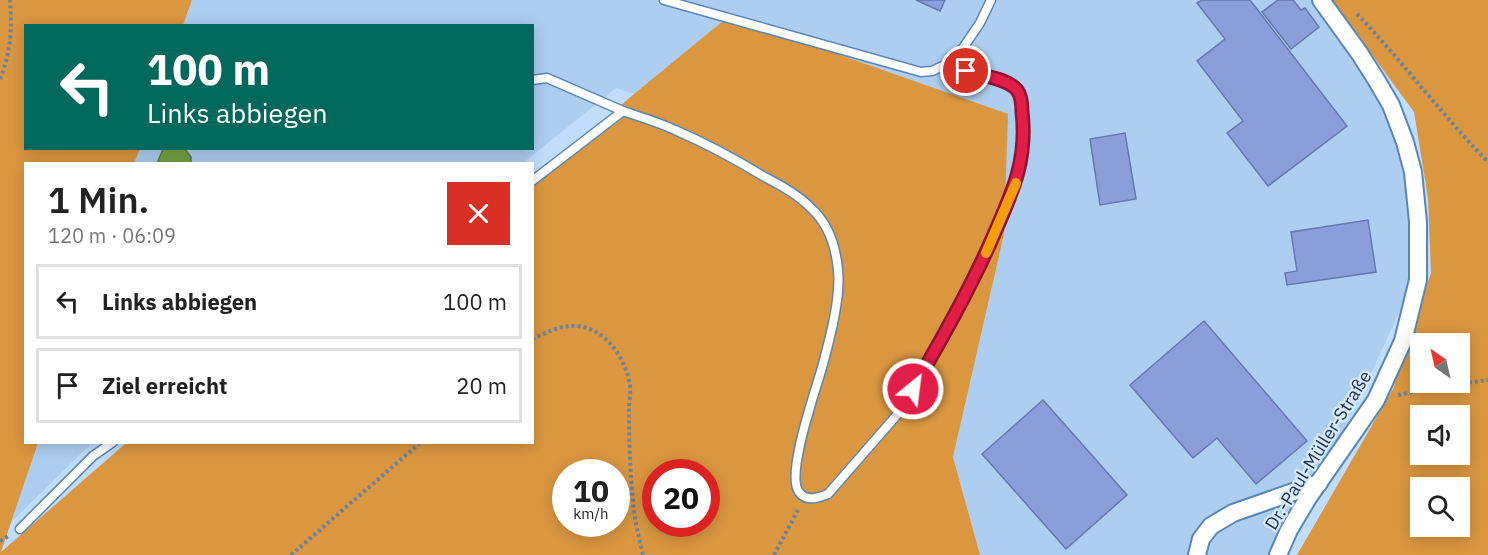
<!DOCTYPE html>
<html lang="de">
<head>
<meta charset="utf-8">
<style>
	body { margin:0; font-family:"IBM Plex Sans",sans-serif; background:#f6f6f6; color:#222; height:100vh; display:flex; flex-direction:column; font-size:22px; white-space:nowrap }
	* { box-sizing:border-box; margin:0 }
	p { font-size:20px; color:#767676 }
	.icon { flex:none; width:33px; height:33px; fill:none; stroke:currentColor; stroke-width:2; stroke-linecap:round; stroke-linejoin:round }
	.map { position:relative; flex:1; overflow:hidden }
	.details { position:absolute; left:24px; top:162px; width:510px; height:282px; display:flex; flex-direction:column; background:#fff; border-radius:0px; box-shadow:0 3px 15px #0003 }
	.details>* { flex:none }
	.guide { position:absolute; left:24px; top:24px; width:510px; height:126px; border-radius:0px; box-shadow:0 3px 15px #0003; background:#00695c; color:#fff; overflow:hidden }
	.needle { width:39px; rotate:326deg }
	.controls { position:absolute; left:1410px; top:333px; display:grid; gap:12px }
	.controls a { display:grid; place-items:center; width:60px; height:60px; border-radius:0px; background:#fff; box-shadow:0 3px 15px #0003; font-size:30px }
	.speed { position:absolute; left:552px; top:459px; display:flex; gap:12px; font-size:30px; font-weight:700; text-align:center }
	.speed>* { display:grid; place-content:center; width:78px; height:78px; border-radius:50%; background:#fff; box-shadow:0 3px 15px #0003; line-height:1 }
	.speed small { font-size:15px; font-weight:400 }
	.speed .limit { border:9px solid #d22; background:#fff; color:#111 }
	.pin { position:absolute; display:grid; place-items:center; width:51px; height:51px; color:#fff; margin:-26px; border:3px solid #fff; border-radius:50%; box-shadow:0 2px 6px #0007 }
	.me { position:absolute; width:66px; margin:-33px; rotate:29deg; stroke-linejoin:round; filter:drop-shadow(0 0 4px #0008) }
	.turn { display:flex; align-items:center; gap:21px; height:126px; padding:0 24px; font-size:27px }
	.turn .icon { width:78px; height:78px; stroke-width:2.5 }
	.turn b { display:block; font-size:42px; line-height:51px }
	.round { display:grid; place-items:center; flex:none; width:63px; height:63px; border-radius:0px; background:#f6f6f6 }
	.overview { display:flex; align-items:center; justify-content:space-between; height:102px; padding:0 24px }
	h1 { font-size:36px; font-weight:600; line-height:45px }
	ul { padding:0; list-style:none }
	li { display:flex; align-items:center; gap:18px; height:75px; margin:0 12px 9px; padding:0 12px; border:3px solid #e0e0e0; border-radius:0px }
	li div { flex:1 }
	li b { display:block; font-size:22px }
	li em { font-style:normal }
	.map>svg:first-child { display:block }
	.built { fill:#adcef0 }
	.forest { fill:#db9740; fill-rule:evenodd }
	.water { fill:#76a145; stroke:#5c8045; stroke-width:1.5 }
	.building { fill:#8a9ed9; stroke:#6678b0; stroke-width:1.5 }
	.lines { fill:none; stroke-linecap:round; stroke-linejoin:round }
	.lane-casing { stroke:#5887b7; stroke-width:11 }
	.street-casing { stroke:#5887b7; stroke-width:20 }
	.path { stroke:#6b839d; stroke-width:4; stroke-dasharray:3 3; stroke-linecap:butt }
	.lane { stroke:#fff; stroke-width:8 }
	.street { stroke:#fff; stroke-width:16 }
	.route-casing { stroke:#92132f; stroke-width:15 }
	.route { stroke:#e11d48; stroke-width:10 }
	.slow { stroke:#f59e0b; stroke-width:10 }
	.labels { text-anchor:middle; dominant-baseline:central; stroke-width:4.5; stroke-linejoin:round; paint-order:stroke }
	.street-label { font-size:18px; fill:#1e3246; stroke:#d6e9ff }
</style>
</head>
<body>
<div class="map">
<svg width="1488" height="555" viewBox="0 0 1488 555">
	<rect width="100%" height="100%" fill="#c0ddfd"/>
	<!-- built -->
	<g class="built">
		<path d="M192,0H1312L1330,18L1391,105L1413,172L1417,274L1360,397L1308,498L1277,555H980L953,457L1004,234L729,16L634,94L616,88L523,163L134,164L140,148H532V26L183,25Z"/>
		<path d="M38,443H92L11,522Z"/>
	</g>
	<!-- forest -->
	<g class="forest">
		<path d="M0,0H192L183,25L26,26V148L140,149L134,163L26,164V442L38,443L1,552L126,443L532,442L533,180L634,94L729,16L1008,114L1004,234L953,457L980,555H0ZM566,472H616V524H566ZM656,472H706V524H656Z"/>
		<path d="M1332,0H1488V555H1297L1393,389L1431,273L1428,198L1414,112ZM1420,344H1460V382H1420ZM1420,416H1460V454H1420ZM1420,488H1460V526H1420Z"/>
	</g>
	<!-- water -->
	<path class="water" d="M163,149H185L191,157V163H159L158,161Z"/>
	<!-- building -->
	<g class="building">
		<path d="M916,0H945L940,11Z"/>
		<path d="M1202,0H1250L1347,126L1268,186L1227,133L1243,121L1197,61L1225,39L1197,3Z"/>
		<path d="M1278,0H1293L1301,10L1305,8L1319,27L1291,49L1262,12Z"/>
		<path d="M1125,133L1136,199L1100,205L1090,139Z"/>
		<path d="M1368,220L1376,272L1287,285L1285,273L1297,271L1291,232Z"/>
		<path d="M1204,321L1307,441L1256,484L1217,438L1193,458L1130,385Z"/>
		<path d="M1043,400L1127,495L1066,549L982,454Z"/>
	</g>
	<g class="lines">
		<defs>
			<g id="lane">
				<path d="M664,0L921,72L932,71L945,65"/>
				<path d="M532,80L547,78L623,111"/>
				<path d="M532,181L623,111C640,117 658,122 675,130C705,143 735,159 763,176C780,185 799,195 812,209C829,225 836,248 838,270C841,297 830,338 823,364C817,387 785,475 799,492C806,502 818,498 828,494L903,408L976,275L1014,188L1020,168L1023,147L1024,126L1022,106L1019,92L1009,83L945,65L963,48L980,23L991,0"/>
				<path d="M20,529L93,456L113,442"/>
			</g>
			<g id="street">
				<path d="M1197,555L1201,539L1211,526L1233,513L1319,483"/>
				<path d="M1278,555L1289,530L1308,498L1376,400L1403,341L1418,280V222L1413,172L1405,142L1391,105L1377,81L1360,54L1321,0"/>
			</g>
		</defs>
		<!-- lane casing -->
		<use href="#lane" class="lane-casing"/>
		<!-- street casing -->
		<use href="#street" class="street-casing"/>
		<!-- path -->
		<g class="path">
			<path d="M1357,14C1403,62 1442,115 1488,162"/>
			<path d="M0,79C11,53 12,28 10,0"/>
			<path d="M532,339C546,333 560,325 576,326C605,327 627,360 630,386C631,394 629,402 629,409C629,439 630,471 633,501C634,519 639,537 643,555"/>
			<path d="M1398,395L1444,386L1488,380"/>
			<path d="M0,541L10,535"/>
			<path d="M291,555L421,442"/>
			<path d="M774,555L799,508"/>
		</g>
		<!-- lane -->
		<use href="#lane" class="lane"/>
		<!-- street -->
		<use href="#street" class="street"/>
	</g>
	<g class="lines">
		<defs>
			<path id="route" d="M913,389C941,340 969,291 992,239C1011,195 1028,162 1022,112C1022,105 1021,95 1017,90C1008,79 981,75 966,71"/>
		</defs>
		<!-- route casing -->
		<use href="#route" class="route-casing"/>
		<!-- route -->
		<use href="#route" class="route"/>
		<!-- slow -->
		<path class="slow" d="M986,253L1016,183"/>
	</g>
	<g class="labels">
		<!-- street labels -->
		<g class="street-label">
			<text transform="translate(1318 450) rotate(-58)">Dr.-Paul-Müller-Straße</text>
		</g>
	</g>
</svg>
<div class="controls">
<a><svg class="needle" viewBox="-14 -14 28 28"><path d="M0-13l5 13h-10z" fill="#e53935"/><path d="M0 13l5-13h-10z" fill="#767676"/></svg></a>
<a><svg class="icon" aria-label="sound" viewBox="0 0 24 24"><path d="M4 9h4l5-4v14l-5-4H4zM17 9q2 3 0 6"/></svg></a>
<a><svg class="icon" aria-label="search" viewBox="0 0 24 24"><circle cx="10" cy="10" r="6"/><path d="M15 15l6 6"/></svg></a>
</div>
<div class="speed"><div>10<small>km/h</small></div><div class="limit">20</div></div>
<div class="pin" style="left:966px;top:71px;background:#d93025"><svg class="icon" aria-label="arrive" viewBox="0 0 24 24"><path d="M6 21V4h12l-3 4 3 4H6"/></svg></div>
<svg class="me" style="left:913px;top:389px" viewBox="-20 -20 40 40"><circle r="17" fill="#e11d48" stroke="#fff" stroke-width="3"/><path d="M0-11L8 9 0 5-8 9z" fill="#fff"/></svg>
<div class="guide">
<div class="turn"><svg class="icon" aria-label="left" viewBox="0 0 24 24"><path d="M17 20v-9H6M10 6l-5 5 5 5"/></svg><div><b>100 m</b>Links abbiegen</div></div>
</div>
<section class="details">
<div class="overview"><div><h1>1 Min.</h1><p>120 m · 06:09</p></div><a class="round" style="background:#d93025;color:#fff"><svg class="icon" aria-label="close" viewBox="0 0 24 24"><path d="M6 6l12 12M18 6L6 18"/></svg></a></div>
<ul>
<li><svg class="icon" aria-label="left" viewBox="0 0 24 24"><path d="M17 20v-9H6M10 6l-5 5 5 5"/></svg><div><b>Links abbiegen</b></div><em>100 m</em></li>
<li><svg class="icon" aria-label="arrive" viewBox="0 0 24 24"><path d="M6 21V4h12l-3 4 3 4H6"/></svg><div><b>Ziel erreicht</b></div><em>20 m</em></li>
</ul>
</section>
</div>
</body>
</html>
